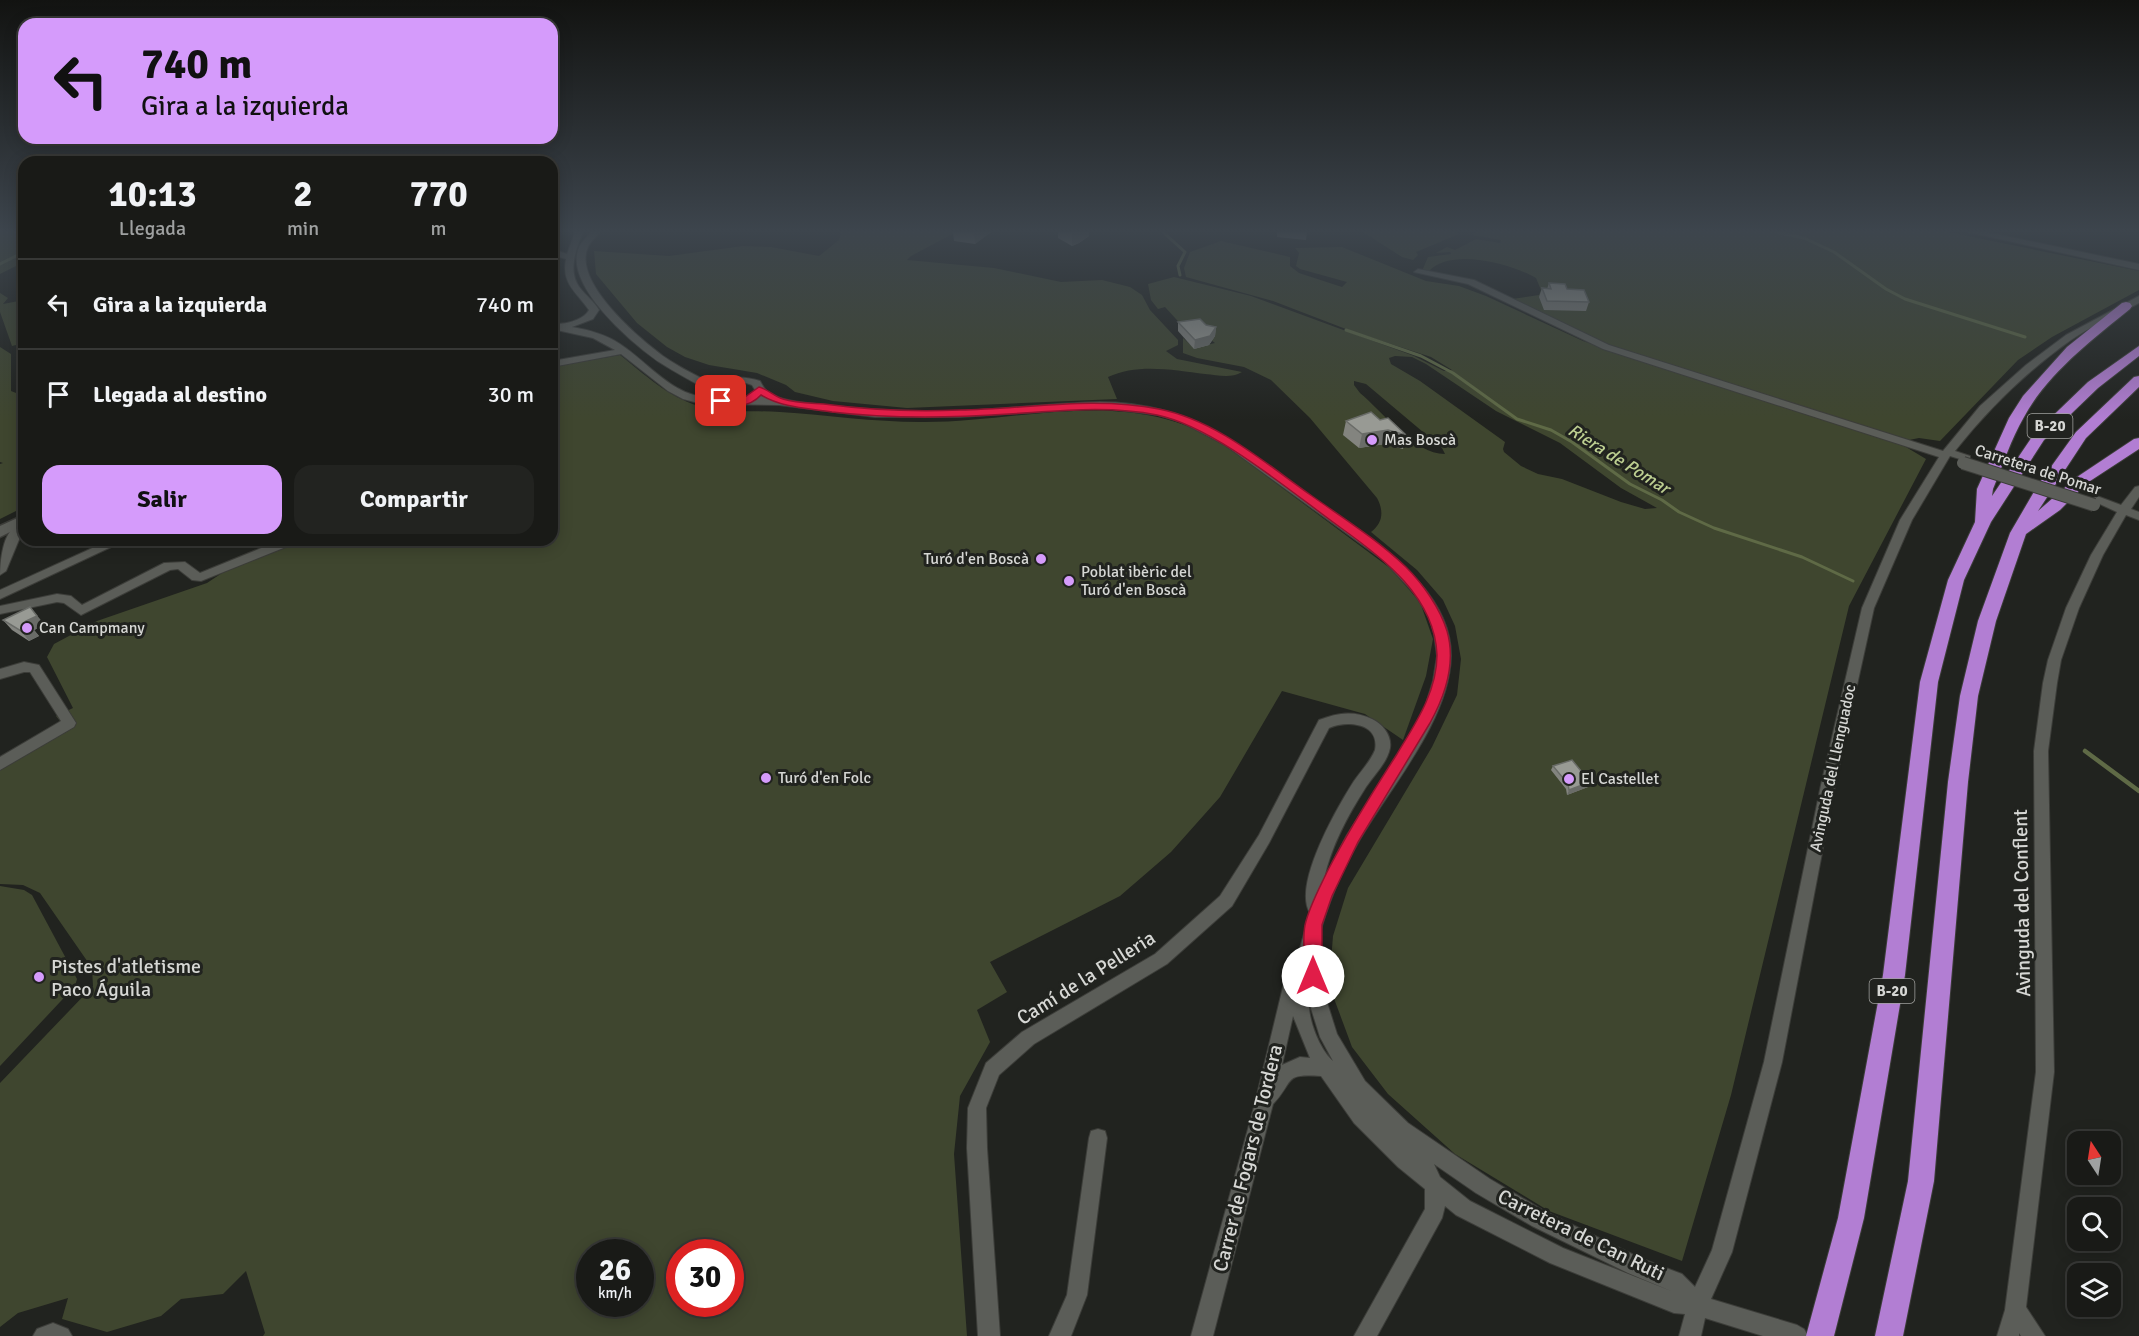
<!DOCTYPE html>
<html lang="es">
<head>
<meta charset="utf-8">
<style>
	body { margin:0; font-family:Signika,sans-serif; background:#222320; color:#f1f3f6; height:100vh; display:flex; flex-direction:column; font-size:22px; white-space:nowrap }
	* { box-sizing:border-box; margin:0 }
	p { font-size:20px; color:#9fa1a1 }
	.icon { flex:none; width:33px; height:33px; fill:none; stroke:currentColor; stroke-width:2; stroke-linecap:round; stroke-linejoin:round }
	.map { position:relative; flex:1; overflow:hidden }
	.side { position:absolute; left:18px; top:156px; width:540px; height:390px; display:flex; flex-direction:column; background:#191a17; border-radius:18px; box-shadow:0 3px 15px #0003,0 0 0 2px #373836 }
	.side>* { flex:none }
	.guide { position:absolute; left:18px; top:18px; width:540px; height:126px; border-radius:18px; box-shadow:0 3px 15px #0003,0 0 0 2px #373836; background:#d59bfb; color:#111; overflow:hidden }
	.needle { width:39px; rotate:348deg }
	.fabs { position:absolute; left:2067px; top:1131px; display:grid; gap:12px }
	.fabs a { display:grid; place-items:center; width:54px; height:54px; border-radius:12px; background:#191a17; box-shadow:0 3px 15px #0003,0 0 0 2px #373836; font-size:30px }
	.speed { position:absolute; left:576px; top:1239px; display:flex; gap:12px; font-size:30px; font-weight:700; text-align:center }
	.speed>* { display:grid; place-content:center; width:78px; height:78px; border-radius:50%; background:#191a17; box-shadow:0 3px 15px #0003,0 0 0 2px #373836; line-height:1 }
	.speed small { font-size:15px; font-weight:400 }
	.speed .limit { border:9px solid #d22; background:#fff; color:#111 }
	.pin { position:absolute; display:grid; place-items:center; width:51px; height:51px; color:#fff; margin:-26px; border-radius:12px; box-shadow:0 3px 9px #0006 }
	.me { position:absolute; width:66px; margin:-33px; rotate:0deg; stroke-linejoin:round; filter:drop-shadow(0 0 4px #0008) }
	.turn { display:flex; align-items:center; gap:21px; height:126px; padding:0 24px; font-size:27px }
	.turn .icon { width:78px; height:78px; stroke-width:2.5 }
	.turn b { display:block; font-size:42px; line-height:51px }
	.eta { display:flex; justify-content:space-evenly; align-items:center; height:102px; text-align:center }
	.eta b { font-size:36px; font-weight:700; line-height:42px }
	.primary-button { display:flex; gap:12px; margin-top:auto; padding:12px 24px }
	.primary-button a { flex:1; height:69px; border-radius:18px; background:#d59bfb; color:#111; font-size:24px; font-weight:700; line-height:69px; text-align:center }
	.primary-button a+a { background:#222320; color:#f1f3f6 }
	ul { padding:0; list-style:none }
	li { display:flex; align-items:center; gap:18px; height:90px; padding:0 24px; border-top:2px solid #373836 }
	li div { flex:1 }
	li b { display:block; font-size:22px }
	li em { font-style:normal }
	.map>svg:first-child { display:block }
	.green { fill:#3f462f; fill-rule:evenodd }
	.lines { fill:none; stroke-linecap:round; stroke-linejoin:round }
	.stream-far1 { stroke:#5f6a46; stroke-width:3 }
	.stream { stroke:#5f6a46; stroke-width:4.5 }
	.minor-casing { stroke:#3c3d39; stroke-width:2 }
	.tertiary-casing { stroke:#3c3d39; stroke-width:3 }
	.motorway-casing { stroke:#3c3d39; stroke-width:2 }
	.minor { fill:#5b5d58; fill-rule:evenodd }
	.tertiary { fill:#5b5d58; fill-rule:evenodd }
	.motorway { fill:#b27ed3; fill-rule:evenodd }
	.minor-bridge-casing { stroke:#3c3d39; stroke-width:14; stroke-linecap:butt }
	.minor-bridge { stroke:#5b5d58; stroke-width:12 }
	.wall { fill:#83847f }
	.shaded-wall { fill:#6a6c68 }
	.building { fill:#989a94; stroke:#6a6c68; stroke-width:1.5 }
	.route { fill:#e11d48; stroke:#92132f; stroke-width:1.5 }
	.poi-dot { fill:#d59bfb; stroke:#21231f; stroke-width:2 }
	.labels { text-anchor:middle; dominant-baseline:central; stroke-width:6; stroke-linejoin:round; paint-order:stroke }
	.shield { fill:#21231f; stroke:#a0a19e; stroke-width:1.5 }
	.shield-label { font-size:15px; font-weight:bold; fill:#d6d7d4 }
	.poi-label { font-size:16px; fill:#d6d7d4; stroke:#21231f; text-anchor:start }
	.street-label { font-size:16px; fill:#d6d7d4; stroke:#21231f }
	.water-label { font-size:18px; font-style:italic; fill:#bdcf91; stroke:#21231f }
	.near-street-label { font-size:20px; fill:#d6d7d4; stroke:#21231f }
	.near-poi-label { font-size:20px; fill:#d6d7d4; stroke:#21231f; text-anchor:start }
</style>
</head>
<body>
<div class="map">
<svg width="2139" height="1336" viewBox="0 0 2139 1336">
	<rect width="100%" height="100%" fill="#21231f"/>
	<!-- green -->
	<g class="green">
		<path d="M0,232H24V262L0,274Z"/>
		<path d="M841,232H956L911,256L907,260L994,268L1061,282L1102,280L1130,287L1142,295L1150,310L1178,340V345L1166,351L1177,359L1242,372C1230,379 1218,375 1205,374C1174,370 1137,363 1108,377L1117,399L907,408L833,401L795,392L786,385L757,373L709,365L685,357L667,347L637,323L596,274L594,251L669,256L743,246L771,247L819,256L839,240Z"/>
		<path d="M1363,232H1456L1459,234L1416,252L1418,255L1413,260L1402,257Z"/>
		<path d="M1476,232H1948L2139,271V290L2052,337L2018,360L1940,441L1919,438L1909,440L1605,345L1512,299L1539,295L1541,290L1536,278C1512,264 1451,247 1429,271L1433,274L1422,271L1428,257L1451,254L1450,252L1436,253L1447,247L1455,250L1476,239L1500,243L1501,240L1472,235Z"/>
		<path d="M1221,241L1290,257V266L1299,273L1342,287L1347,282L1300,269L1296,266L1299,253L1295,248L1342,247L1426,281L1459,286L1486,296L1583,341L1901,444L1926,459L1849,606L1731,1095L1682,1261L1549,1211L1455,1154L1388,1094L1352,1047L1329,985L1333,936L1348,888L1432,747L1457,695L1461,659L1455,626L1443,600L1417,570L1371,532C1383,523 1384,511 1377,498L1310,418L1271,380L1244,367L1197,358L1183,353V338L1194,348L1215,343L1211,340L1186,330L1165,307L1158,309L1151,300L1148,284L1174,277L1251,296L1414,356L1444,371L1452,370L1431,357L1351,331L1273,301L1186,277L1184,268L1190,252ZM1395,356L1412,357L1426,364L1496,411L1560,443L1621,488L1657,508L1645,509L1621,502L1562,479L1538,474L1521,466L1504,452L1503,449L1505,442L1420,381L1391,364L1389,358ZM1354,381L1366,384L1442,448L1445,454C1414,454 1383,412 1360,393L1354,385Z"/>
		<path d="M0,293L8,298L3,304L24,300V343L12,346L0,312Z"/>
		<path d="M0,347L11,354V391L24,396V507L0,519V464L3,463L0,462Z"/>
		<path d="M620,355C644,374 668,397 699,406C725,414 753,410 780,412C827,415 874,422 920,422C1002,423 1088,397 1169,420C1189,425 1208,436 1226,446L1390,568L1420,602L1433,639L1426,676L1403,740L1365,714L1282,691L1220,797L1171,852L1120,896L990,962L1007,992L977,1010L990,1042L960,1096L954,1154L967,1336H263L265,1333L246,1271L223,1294L181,1299L161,1316L107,1332L62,1319L68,1298L18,1313L0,1327V1083L93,986L92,968L40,893L23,885L0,884V765L68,731L56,716L73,708L47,657L54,644L97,621L207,583L222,573L303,540H552V367ZM590,1252H640V1304H590ZM680,1252H730V1304H680Z"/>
		<path d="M0,886L24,890L32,895L77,979L75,986L0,1066Z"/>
	</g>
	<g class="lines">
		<!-- stream-far1 -->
		<g class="stream-far1">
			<path d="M1163,232L1185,252L1178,266L1180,275"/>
			<path d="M1775,232L1804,238L1834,252L1886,289L1905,299L2025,337"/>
			<path d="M0,264L24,252"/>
			<path d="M1346,330L1421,356L1453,373L1517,419L1551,430L1572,442L1630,484L1662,500L1679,512L1714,528L1802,557L1853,581"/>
		</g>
		<!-- stream -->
		<path class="stream" d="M2085,751L2139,791"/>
		<defs>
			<g id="minor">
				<path d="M575,232H583C576,250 567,271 580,288C586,296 594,301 599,310L593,319L572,327C589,330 605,334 620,344C649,363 675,399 712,397L711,392C694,382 676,373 659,362C632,343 563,285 579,247C581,242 588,237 591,232H600C596,237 590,242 588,247C572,282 639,338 663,356C680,368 698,376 716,386C729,375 744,376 760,381C763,386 765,391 770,393C786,403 807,402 825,405C870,410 914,412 960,411C1007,409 1053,403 1100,402C1120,402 1143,405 1162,410C1206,420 1243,448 1280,474C1305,493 1331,511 1357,530C1398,559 1452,600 1451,657C1449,721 1390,787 1359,841C1341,872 1327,906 1318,940L1322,946L1325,996L1337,1034L1365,1081L1408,1123L1490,1179L1546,1212L1640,1258L1682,1274L1695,1287L1712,1250L1764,1062L1821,785L1862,608L1900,520L1939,457L1603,349L1468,284L1414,272L1418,269L1474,280L1609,345L1943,451L1980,406L2026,365L2066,335L2139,296V303C2117,315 2091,326 2071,340C2026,372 1989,408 1955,451L1970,456V460L1966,461L1950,456L1912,520L1874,608L1835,785L1782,1062L1732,1252L1711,1299L1797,1325L1804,1329L1808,1336H1763L1705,1318L1701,1336H1679L1685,1314L1674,1313L1550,1263L1456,1215L1445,1206L1442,1218L1377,1336H1354L1425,1209V1189L1398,1167L1354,1123L1321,1076C1282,1073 1295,1081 1273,1104L1213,1336H1191L1254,1107L1289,962L1291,957L1298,955L1310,913C1292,885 1338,806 1354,781C1361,771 1370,762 1375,750C1380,723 1347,720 1329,728L1269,843L1232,906L1167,964L1034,1044L999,1075L986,1108L987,1148L1000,1336H978L967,1148L968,1108L986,1063L1022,1032L1155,954L1220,896L1259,835L1319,720C1337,713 1353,710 1372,719C1383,724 1392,736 1390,748C1387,763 1374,775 1366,787C1348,815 1331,846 1324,879L1347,835L1410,736L1425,707L1433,681L1437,656L1434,633L1429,617L1414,593L1383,560L1225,445L1181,422L1158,415L1103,408L960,417H875L779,405L702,404L683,399L668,391L621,354L552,367V361L615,350L593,338L552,329V323C563,326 584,320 589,310C577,292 561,284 566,259L552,255V249L567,254ZM746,383L752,385L758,395L736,400L722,396L721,392L730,385ZM1309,1002L1320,1037L1333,1061C1320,1050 1308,1020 1309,1002ZM1293,1016L1310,1058L1300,1057L1282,1065ZM1434,1164L1476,1193L1532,1226L1628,1273L1671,1291L1563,1248L1470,1201L1440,1177Z"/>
				<path d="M1968,232H1986L2139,264V270Z"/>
				<path d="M2139,486V497L2131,509L2139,512V520L2126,515L2103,555L2079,608L2061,660L2057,683L2048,751L2054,1072L2026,1307L2045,1336H2021L2019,1333V1336H1997L2005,1310L2036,1072L2034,751L2043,683L2048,660L2066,608L2091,555L2117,512L2091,500L2097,496L2121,505L2135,487Z"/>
				<path d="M17,526L23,530L6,571L0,575C0,562 3,531 17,526Z"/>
				<path d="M110,540H126L0,599V590Z"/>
				<path d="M281,540H298L296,543L201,581L192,580L178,569L170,570L81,615L64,603L57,602L0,614V606L57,594L71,596L82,605L164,563L185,562L200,573Z"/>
				<path d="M24,662L39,665L76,723L74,727L0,770V757L61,721L30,672H24L0,679V669Z"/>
				<path d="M1098,1129L1105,1131L1107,1138L1087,1295L1071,1336H1049L1067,1295L1089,1138L1091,1131Z"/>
				<path d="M53,1323L68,1329L72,1336H33L37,1329Z"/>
			</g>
			<path id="tertiary" d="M24,515V525L0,537V526Z"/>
			<g id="motorway">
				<path d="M2126,302L2130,303L2132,306L2130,309C2092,340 2048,373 2024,417C2011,439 2003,465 1993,489L1992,496L2034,434L2088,382L2139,346V356L2098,388L2044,440L1991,522L1964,580L1938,682L1905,975L1864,1218L1834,1336H1806L1838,1218L1883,975L1920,682L1948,580L1975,522L1977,489L2009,418L2023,396L2067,347L2122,303Z"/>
				<path d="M2139,376V387L2086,438L2038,511L2077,477L2134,439L2139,438V449L2087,483L2060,510L2026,534L1996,621L1978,696L1968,782L1934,1181L1903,1336H1875L1908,1181L1948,782L1960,696L1978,621L2010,533L2038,485L2076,432L2134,377Z"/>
			</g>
		</defs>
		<!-- minor casing -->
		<use href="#minor" class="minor-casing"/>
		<!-- tertiary casing -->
		<use href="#tertiary" class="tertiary-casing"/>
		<!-- motorway casing -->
		<use href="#motorway" class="motorway-casing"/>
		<!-- minor -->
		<use href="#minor" class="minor"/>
		<!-- tertiary -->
		<use href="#tertiary" class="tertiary"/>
		<!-- motorway -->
		<use href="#motorway" class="motorway"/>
		<defs>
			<path id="minor-bridge" d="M1963,463L2094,505"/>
		</defs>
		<!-- minor-bridge casing -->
		<use href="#minor-bridge" class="minor-bridge-casing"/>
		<!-- minor-bridge -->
		<use href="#minor-bridge" class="minor-bridge"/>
	</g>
	<!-- wall -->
	<g class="wall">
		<path d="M953,232H991L975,244L954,241Z"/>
		<path d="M1058,232H1089V236L1079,243L1072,246L1058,238Z"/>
		<path d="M1277,232H1307L1306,240L1277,237Z"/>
		<path d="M1549,283L1567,289L1589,302L1586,311L1544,310L1539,297L1542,288L1547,289Z"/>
		<path d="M1178,322L1206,325L1216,327L1215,336L1209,345L1194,349L1178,331Z"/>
		<path d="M1380,420L1406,435L1403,449L1385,444L1359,448L1343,435L1346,421Z"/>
		<path d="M3,620L45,625L34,630L39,636L29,641L12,630Z"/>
		<path d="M1553,766L1590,782L1588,787L1567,795L1566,789L1551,770Z"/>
	</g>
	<!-- shaded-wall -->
	<g class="shaded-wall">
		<path d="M974,232H991L975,244Z"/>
		<path d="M1074,232H1089V236L1079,243L1072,246V233Z"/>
		<path d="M1216,327L1215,336L1209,345L1194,349L1195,340Z"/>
		<path d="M1388,430L1385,444L1359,448L1362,434Z"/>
		<path d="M30,607L45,625L34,630L39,636L29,641L21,631L26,621Z"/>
		<path d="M1590,782L1588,787L1567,795L1569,790Z"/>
	</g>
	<!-- building -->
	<g class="building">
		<path d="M1549,283L1565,284L1567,289L1584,290L1589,302L1547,301L1542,288L1551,289Z"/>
		<path d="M1200,319L1206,325L1216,327L1210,336L1195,340L1178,322Z"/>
		<path d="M1371,412L1380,420L1388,418L1406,435L1388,430L1362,434L1346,421Z"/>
		<path d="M30,607L37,616L26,621L30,626L21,631L3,620Z"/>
		<path d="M1572,760L1590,782L1569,790L1568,784L1553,766Z"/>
	</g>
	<!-- sky -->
	<linearGradient id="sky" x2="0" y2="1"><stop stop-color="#121311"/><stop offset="0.55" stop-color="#3d454d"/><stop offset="1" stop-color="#3d454d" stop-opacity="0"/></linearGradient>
	<rect width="2139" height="420" fill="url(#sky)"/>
	<!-- route -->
	<path class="route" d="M759,387C768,389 775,397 783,399C796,403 811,403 824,404C869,410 914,412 960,410C1026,409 1093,396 1159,409C1216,420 1265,463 1312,496C1343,518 1378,540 1406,567C1423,584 1440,608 1447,631C1456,662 1445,696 1430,723L1358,842L1332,896L1322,925V976L1319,981L1313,984L1307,981L1305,976C1305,960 1302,941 1305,925C1309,907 1319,889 1327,872C1348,831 1372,793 1397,754C1415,724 1437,692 1437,655C1435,597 1383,558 1341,528C1291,492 1215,427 1157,415C1108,405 1058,411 1009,414C950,418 891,419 832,412C807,408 783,408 761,395C750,407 729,410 716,401L721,398L742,399Z"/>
	<!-- markers -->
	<g class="poi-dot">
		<circle cx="1372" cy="440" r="6"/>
		<circle cx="1041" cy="559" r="6"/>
		<circle cx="1069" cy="581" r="6"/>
		<circle cx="27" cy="628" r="6"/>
		<circle cx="766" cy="778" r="6"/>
		<circle cx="1569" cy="779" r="6"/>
		<circle cx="39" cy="977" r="6"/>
	</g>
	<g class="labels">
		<!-- shield labels -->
		<g class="shield">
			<rect x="2027.5" y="414" width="45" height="24" rx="4.5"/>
			<rect x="1869.5" y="979" width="45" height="24" rx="4.5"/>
		</g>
		<g class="shield-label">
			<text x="2050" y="426">B-20</text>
			<text x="1892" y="991">B-20</text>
		</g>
		<!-- poi labels -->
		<g class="poi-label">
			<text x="1384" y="440">Mas Boscà</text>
			<text x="1029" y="559" text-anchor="end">Turó d'en Boscà</text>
			<text x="1081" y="572">Poblat ibèric del<tspan x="1081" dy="18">Turó d'en Boscà</tspan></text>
			<text x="39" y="628">Can Campmany</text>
			<text x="778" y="778">Turó d'en Folc</text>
			<text x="1581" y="779">El Castellet</text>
		</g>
		<!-- street labels -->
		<g class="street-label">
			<text transform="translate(2038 470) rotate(18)">Carretera de Pomar</text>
			<text transform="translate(1833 768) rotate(-78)">Avinguda del Llenguadoc</text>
		</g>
		<!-- water labels -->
		<g class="water-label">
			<text transform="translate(1619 459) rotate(32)">Riera de Pomar</text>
		</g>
		<!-- near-street labels -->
		<g class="near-street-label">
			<text transform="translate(2022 903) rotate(-91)">Avinguda del Conflent</text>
			<text transform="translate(1086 978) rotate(-32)">Camí de la Pelleria</text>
			<text transform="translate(1248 1158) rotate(-76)">Carrer de Fogars de Tordera</text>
			<text transform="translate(1581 1235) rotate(26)">Carretera de Can Ruti</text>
		</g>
		<!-- near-poi labels -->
		<g class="near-poi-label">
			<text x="51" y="966">Pistes d'atletisme<tspan x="51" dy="23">Paco Águila</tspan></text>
		</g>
	</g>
</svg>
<div class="fabs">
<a><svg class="needle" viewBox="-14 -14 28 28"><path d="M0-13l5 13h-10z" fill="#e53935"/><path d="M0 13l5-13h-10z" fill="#9fa1a1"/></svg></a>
<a><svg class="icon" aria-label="search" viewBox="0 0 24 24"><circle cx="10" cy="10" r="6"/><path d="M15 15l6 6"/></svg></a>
<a><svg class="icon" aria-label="layers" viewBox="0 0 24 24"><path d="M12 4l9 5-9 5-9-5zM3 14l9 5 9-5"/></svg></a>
</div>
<div class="speed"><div>26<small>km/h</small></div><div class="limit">30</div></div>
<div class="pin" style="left:721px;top:401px;background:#d93025"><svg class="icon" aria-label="arrive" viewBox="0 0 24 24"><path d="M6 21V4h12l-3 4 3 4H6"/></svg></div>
<svg class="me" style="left:1313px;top:976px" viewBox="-20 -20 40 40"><circle r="19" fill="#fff"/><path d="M0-13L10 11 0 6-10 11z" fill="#e11d48"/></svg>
<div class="guide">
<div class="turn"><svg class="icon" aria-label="left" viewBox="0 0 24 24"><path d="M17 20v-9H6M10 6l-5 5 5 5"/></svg><div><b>740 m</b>Gira a la izquierda</div></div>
</div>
<section class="side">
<div class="eta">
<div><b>10:13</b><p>Llegada</p></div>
<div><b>2</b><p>min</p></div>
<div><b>770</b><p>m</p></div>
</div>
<ul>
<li><svg class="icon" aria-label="left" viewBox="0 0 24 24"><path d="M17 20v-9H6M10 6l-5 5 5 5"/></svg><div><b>Gira a la izquierda</b></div><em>740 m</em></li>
<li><svg class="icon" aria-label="arrive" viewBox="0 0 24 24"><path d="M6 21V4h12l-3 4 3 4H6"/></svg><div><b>Llegada al destino</b></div><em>30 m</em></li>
</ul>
<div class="primary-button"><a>Salir</a><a>Compartir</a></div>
</section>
</div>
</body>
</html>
